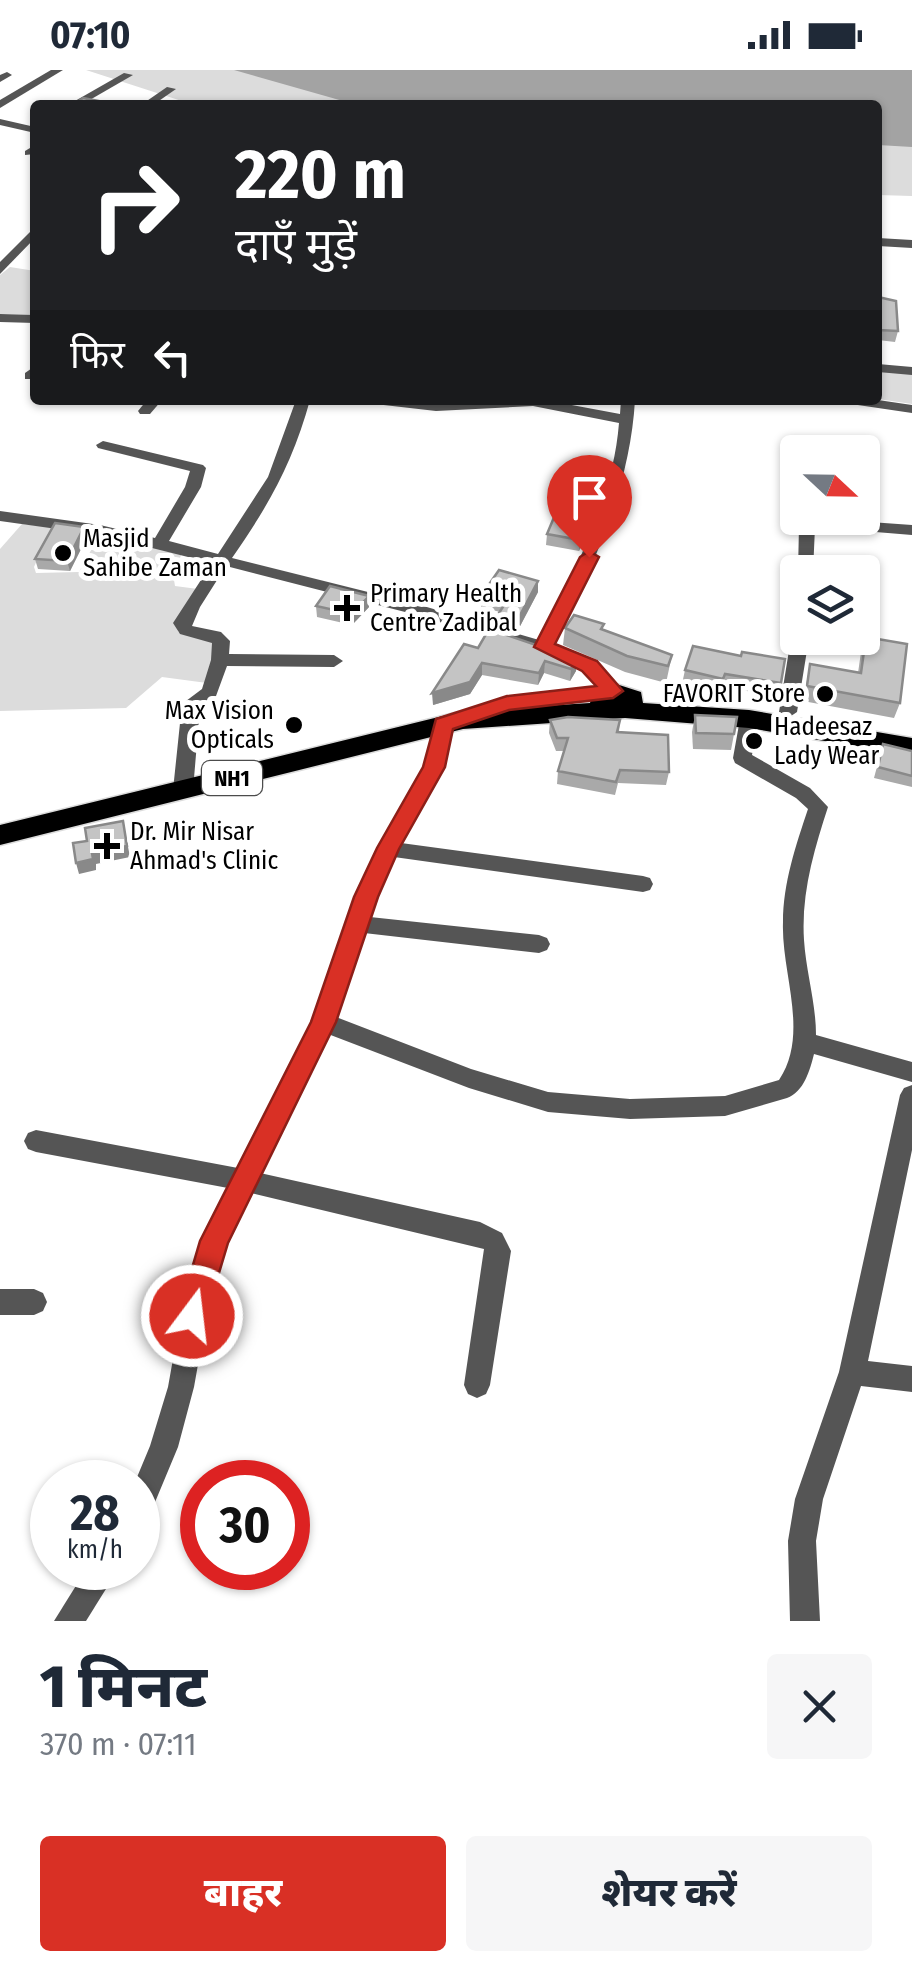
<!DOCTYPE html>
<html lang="hi">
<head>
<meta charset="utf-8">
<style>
	body { margin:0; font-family:"Fira Sans Condensed","Noto Sans Devanagari",sans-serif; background:#f6f6f7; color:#1f2937; height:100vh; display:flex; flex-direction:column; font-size:38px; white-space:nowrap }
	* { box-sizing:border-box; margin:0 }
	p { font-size:32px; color:#747a83 }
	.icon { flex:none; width:55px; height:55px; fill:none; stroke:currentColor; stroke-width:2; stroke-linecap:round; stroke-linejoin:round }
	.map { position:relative; height:1551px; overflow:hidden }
	.drawer { display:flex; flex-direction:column; background:#fff; flex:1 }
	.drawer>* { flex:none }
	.banner { position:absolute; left:30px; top:30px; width:852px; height:305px; border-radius:10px; box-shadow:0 2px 8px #0004; background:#202124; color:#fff; overflow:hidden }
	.needle { width:65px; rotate:112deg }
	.controls { position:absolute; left:780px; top:365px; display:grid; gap:20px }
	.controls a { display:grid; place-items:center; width:100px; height:100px; border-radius:10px; background:#fff; box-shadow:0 2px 8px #0004; font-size:50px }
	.speed { position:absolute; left:30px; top:1390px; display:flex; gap:20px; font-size:50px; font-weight:700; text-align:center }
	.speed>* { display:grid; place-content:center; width:130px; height:130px; border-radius:50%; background:#fff; box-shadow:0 2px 8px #0004; line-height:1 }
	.speed small { font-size:25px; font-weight:400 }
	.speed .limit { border:15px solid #d22; background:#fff; color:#111 }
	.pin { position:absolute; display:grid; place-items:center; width:85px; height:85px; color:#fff; margin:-102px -42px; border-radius:50% 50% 50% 0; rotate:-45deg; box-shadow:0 0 10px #0007 }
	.pin .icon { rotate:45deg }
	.me { position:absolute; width:110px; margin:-55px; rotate:15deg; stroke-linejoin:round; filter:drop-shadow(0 0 8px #0008) }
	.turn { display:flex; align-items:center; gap:35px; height:210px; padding:0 40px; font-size:45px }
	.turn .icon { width:130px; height:130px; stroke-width:2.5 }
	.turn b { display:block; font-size:70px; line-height:85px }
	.then { display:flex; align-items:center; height:95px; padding:0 40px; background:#0003; gap:20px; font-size:38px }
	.round { display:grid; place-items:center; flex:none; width:105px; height:105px; border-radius:10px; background:#f6f6f7 }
	.head { display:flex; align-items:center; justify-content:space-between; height:170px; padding:0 40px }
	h1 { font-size:60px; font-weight:800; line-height:75px }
	.primary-button { display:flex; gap:20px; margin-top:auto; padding:20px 40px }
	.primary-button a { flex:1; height:115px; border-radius:10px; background:#d93025; color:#fff; font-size:40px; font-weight:800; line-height:115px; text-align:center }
	.primary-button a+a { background:#f6f6f7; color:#1f2937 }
	.status { display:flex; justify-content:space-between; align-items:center; height:70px; padding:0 50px; background:#fff; direction:ltr }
	.status svg { height:28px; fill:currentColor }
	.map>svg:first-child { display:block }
	.green { fill:#dcdcdc }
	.water { fill:#a3a3a3 }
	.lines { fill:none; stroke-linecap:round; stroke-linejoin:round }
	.trunk-casing { stroke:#dbdbdb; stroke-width:3 }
	.minor { fill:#555; fill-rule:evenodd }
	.trunk { fill:#000; fill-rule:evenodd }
	.wall { fill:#a9a9a9 }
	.shaded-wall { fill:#898989 }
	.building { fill:#c4c4c4; stroke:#898989; stroke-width:2.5 }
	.route { fill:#d93025; stroke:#8d1f18; stroke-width:2.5 }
	.poi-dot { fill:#000; stroke:#fff; stroke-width:4 }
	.labels { text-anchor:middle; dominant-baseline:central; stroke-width:10; stroke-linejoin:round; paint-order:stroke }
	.shield { fill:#fff; stroke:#4c4c4c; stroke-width:2.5 }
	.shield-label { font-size:22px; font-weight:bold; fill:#000 }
	.poi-label { font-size:25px; fill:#000; stroke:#fff; text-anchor:start }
</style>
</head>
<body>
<div class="status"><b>07:10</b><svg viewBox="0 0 49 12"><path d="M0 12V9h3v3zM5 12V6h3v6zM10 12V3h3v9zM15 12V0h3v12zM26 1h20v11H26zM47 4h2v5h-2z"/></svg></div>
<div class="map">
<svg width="912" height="1551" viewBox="0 0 912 1551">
	<rect width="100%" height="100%" fill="#fff"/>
	<!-- green -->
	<g class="green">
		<path d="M86,0H912V126L878,125V35H194Z"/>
		<path d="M10,197L35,201V245L0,244V205Z"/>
		<path d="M878,301L912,302V334L878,329Z"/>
		<path d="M22,454L59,458L43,476L34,497L36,503L79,502L100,464L182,483L173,504L175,516L198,519L177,551L178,562L209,567L217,572L207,613L162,607L126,638L0,641V479Z"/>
	</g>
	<!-- water -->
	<path class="water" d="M234,0H912V77L878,75V35H357Z"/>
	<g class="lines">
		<defs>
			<path id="trunk" d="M613,613L641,622L643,633L749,640L912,668V686L749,658L625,648L463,659L0,775V755L463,641L590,633L593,623Z"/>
		</defs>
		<!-- trunk casing -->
		<use href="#trunk" class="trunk-casing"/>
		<!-- minor -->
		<g class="minor">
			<path d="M51,0H63L0,38V30Z"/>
			<path d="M7,2L12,5L0,12V5Z"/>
			<path d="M124,3L133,5L81,35H68Z"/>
			<path d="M167,17L176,19L153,35H141Z"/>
			<path d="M0,49L35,57V63L0,55Z"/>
			<path d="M35,75V84L25,85V81Z"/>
			<path d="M35,157V168L0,204V192Z"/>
			<path d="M878,168L912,170V178L878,176Z"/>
			<path d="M0,244L35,245V253L0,252Z"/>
			<path d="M878,294L912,297V305L878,302Z"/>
			<path d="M35,296V309H25V303Z"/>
			<path d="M147,330H162L150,344H140L138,341Z"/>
			<path d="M296,330H310C293,392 269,435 232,488L420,535L539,570C574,502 613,430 619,353L533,336L436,341L375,334L368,330L436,333L545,330L620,344L621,330H635C630,418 593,496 554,575L595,592L619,617L622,621L619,625H607L583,600L562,589L409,543L226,496L200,537L192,556L221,562L230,571L229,584L334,585L343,591L334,597L227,596L216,626L200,637L193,720L190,725H176L173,720L182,634L202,619L211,590L212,573L180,564L173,553L212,493L100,465L0,451V441L100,455L155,468L185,417L190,401L98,378L96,375L103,371L203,395L206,398L201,417L169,471L218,484L268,407Z"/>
			<path d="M844,330H878L912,335V343L851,334Z"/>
			<path d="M814,448L912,455V465L815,457L813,502L798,503L799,455L804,449Z"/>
			<path d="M798,563V568H809L797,642L788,648L779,642L791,568Z"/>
			<path d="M749,643L758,649L752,685L810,718L828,737C814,780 801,824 804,870C806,902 816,933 816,965L912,992V1012L814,984C810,1000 804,1022 787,1028L725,1046L630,1049L548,1042L469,1018L328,964L260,1103L480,1152L502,1163L511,1181L490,1315L486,1324L477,1328L468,1324L464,1315L484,1179L251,1123L226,1174L212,1216L194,1317L178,1377L148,1449L138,1453V1412H135L150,1376L168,1317L186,1216L202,1171L228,1118L36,1082L28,1079L24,1071L28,1063L36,1060L238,1098L312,951L356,827L378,779L424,697L434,654L443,648L452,654L444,697L401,773L643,806L650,808L653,814L650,820L643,822L394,787L370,847L539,865L547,868L550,874L547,880L539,883L364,863L336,947L471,999L548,1022L630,1029L725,1026L779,1010C810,963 781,904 783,852C783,813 796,775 808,739L796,728L735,693L733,688L740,649Z"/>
			<path d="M912,1015V1080L868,1291L912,1296V1322L861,1316L823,1429L816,1471L820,1551H790L788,1471L795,1429L839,1302L900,1025L904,1018Z"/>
			<path d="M0,1219H34L43,1223L47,1232L43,1241L34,1245H0Z"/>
			<path d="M87,1498H119L86,1551H54Z"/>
		</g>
		<!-- trunk -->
		<use href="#trunk" class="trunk"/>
	</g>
	<!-- wall -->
	<g class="wall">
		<path d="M878,227L898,261L895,272L878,270Z"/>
		<path d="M587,462L579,481L546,475L547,464Z"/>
		<path d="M87,467L70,501L38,499L35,489Z"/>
		<path d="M538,522L518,560L499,554L500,542L481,537V526Z"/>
		<path d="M369,526V537L352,555L317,547L316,536Z"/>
		<path d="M565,558L603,560L672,585L666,613L625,602L563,575Z"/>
		<path d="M866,567L900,633L894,648L803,631L810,594L858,603L861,582Z"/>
		<path d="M693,576L781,613L778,626L722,617L720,622L682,614L685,600Z"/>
		<path d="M478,578L577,589L576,601L570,611L544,603L538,615L482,605L470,624L433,635Z"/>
		<path d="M695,645L734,664L731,680L693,679L692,662Z"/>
		<path d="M550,650H620L619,662L669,702L666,715L618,713L615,725L557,714L558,701L564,681H556L549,663Z"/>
		<path d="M883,674L912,681V717L874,708Z"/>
	</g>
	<!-- shaded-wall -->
	<g class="shaded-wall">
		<path d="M588,451L587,462L579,481L580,470Z"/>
		<path d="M84,457L87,467L70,501L67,491Z"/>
		<path d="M538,511V522L518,560V549Z"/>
		<path d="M369,526V537L352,555V544Z"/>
		<path d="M577,589L576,601L570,611L571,599Z"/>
		<path d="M545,591L544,603L538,615L539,603Z"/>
		<path d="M482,593V605L470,624L433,635L432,623Z"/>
		<path d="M123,751L130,787L96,794V800L79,804L76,793L92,783Z"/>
	</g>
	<!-- building -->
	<g class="building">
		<path d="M83,28L119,35H73Z"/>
		<path d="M878,227L896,231L898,261L878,260Z"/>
		<path d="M555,445L588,451L580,470L547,464Z"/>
		<path d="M55,453L84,457L67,491L35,489Z"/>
		<path d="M499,500L538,511L518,549L499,543L506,532L481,526Z"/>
		<path d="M330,516L369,526L352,544L316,536Z"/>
		<path d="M574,545L604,554L601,559L672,585L668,596L627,586L565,558Z"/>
		<path d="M489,559L577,589L571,599L545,591L539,603L482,593L470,612L432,623L464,574L478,578Z"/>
		<path d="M866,567L907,574L900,633L807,616L810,594L861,603Z"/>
		<path d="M693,576L741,586L742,582L785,589L781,613L725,604L723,609L685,600Z"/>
		<path d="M695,645L737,647L734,664L696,663Z"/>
		<path d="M568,647L620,650L617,662L668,665L669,702L620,700L616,712L558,701L568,668H557L550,650Z"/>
		<path d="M883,674L912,681V706L878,697Z"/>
		<path d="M123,751L127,776L92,783L93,789L76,793L73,773L87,771L85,758Z"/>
	</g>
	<!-- route -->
	<path class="route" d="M589,481L599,487L555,574L597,591L623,621L613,628L509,640L453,659L445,697L399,779L378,827L336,952L228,1173L203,1256L192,1260L182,1256L178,1246L200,1171L311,952L354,827L377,778L423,697L436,649L507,626L596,616L582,601L534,577L580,487Z"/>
	<!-- markers -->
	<g class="poi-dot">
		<circle cx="63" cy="483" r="10"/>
		<path d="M342 523h10v10h10v10h-10v10h-10v-10h-10v-10h10z"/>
		<circle cx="825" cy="624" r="10"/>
		<circle cx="294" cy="655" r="10"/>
		<circle cx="754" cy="671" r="10"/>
		<path d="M102 761h10v10h10v10h-10v10h-10v-10h-10v-10h10z"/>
	</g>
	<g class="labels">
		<!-- shield labels -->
		<rect class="shield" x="202" y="691" width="60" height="34" rx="8"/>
		<g class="shield-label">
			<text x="232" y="708">NH1</text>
		</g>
		<!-- poi labels -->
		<g class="poi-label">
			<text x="83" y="469">Masjid<tspan x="83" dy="29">Sahibe Zaman</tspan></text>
			<text x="370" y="524">Primary Health<tspan x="370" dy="29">Centre Zadibal</tspan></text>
			<text x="805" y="624" text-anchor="end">FAVORIT Store</text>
			<text x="274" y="641" text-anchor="end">Max Vision<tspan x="274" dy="29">Opticals</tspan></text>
			<text x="774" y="657">Hadeesaz<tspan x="774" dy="29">Lady Wear</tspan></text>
			<text x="130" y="762">Dr. Mir Nisar<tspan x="130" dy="29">Ahmad's Clinic</tspan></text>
		</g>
	</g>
</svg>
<div class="controls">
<a><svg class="needle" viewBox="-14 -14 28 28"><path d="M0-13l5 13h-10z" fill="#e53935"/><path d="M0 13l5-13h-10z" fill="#747a83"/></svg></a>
<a><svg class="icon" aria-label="layers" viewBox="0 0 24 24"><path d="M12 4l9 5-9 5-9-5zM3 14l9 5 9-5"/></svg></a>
</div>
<div class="speed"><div>28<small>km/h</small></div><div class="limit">30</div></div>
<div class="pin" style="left:589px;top:487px;background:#d93025"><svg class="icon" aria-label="arrive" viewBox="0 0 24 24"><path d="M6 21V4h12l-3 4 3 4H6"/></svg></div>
<svg class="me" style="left:192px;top:1246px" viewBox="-20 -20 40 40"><circle r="17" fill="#d93025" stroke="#fff" stroke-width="3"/><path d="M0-11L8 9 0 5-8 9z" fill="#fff"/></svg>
<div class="banner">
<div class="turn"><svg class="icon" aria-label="right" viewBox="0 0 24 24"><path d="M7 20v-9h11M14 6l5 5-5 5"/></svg><div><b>220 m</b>दाएँ मुड़ें</div></div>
<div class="then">फिर<svg class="icon" aria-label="left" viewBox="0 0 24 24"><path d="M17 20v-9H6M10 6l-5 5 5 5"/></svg></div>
</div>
</div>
<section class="drawer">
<div class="head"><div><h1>1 मिनट</h1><p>370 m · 07:11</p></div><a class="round"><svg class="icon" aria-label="close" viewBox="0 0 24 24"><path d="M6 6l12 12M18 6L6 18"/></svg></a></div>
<div class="primary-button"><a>बाहर</a><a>शेयर करें</a></div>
</section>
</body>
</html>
